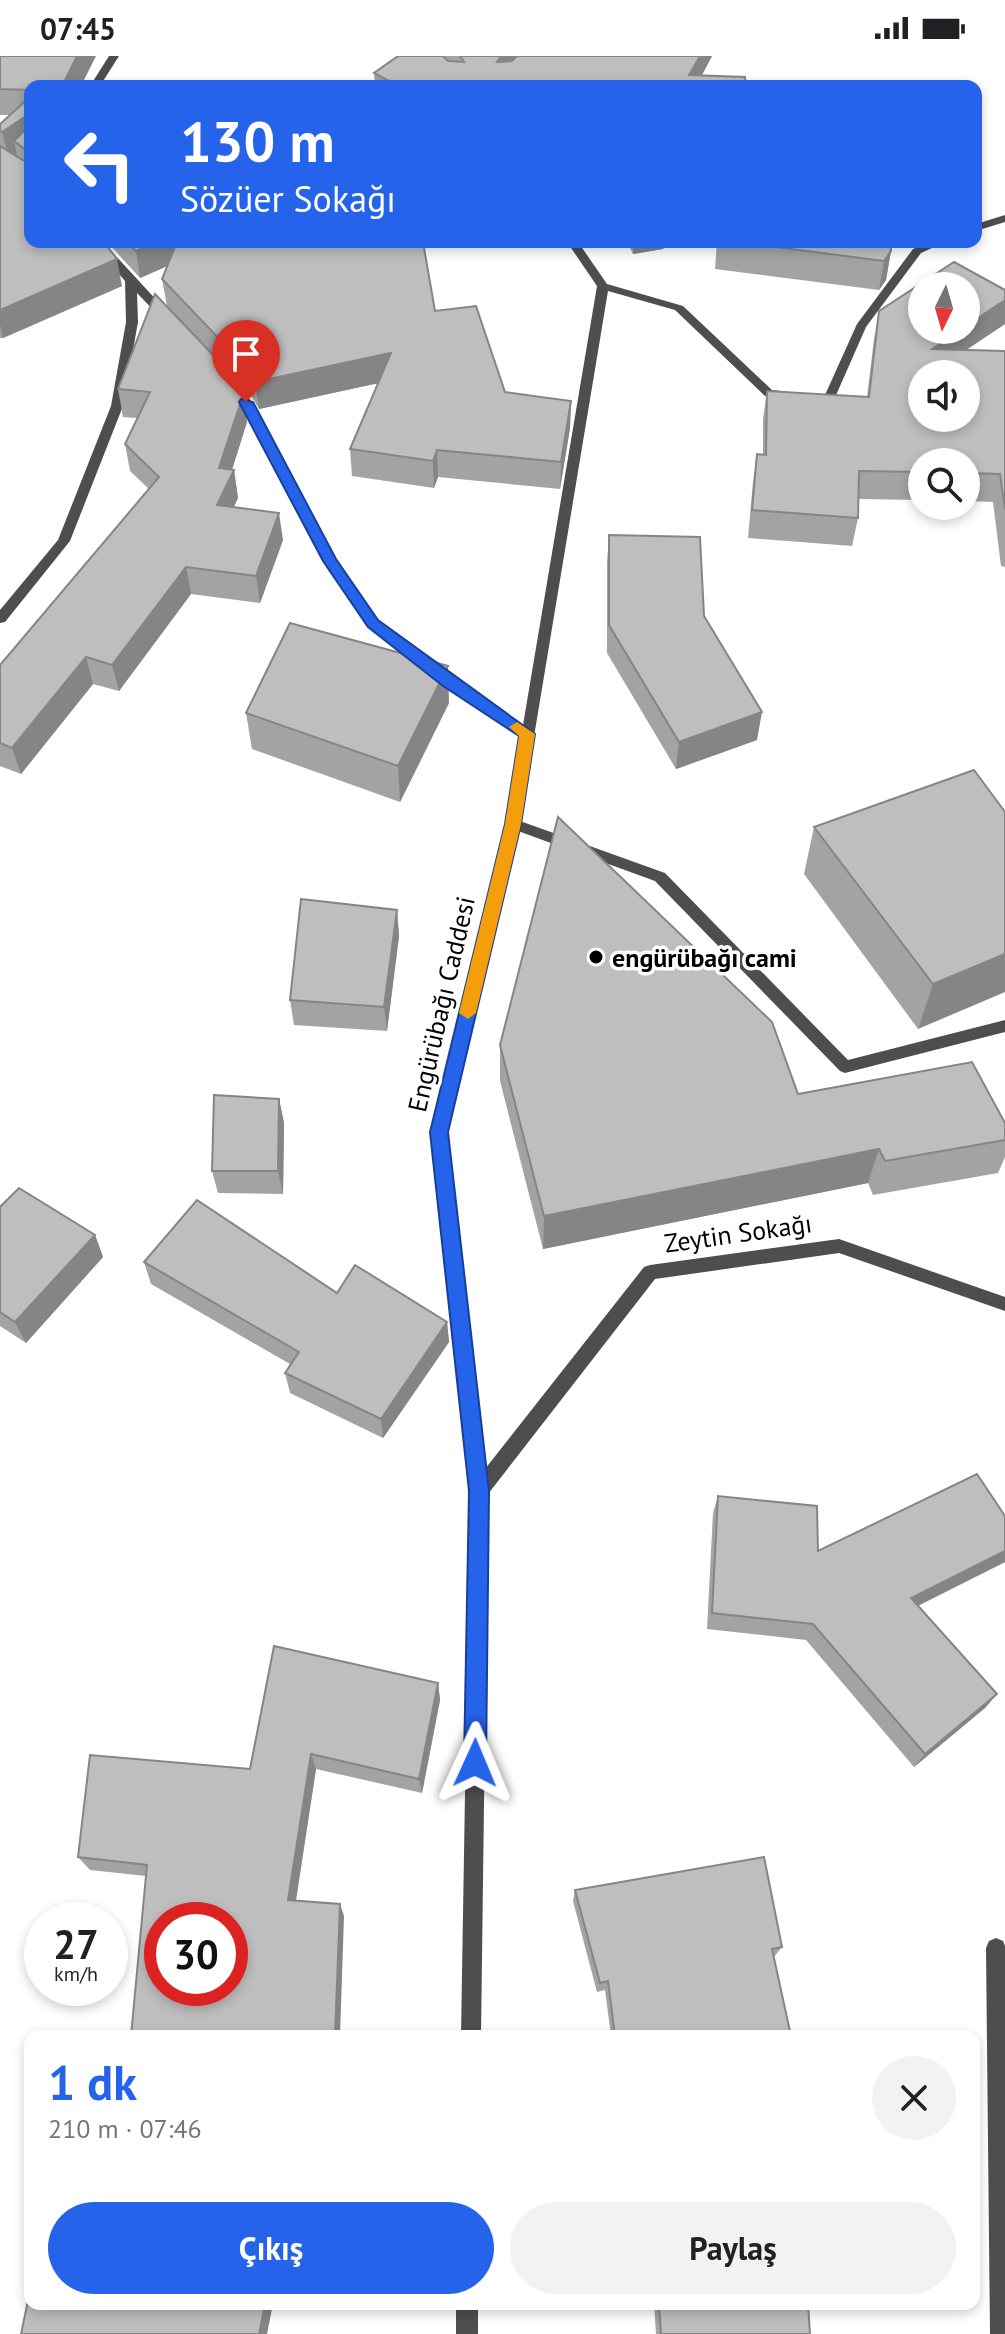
<!DOCTYPE html>
<html lang="tr">
<head>
<meta charset="utf-8">
<style>
	body { margin:0; font-family:"PT Sans",sans-serif; background:#f2f2f2; color:#202124; height:100vh; display:flex; flex-direction:column; font-size:30px; white-space:nowrap }
	* { box-sizing:border-box; margin:0 }
	p { font-size:26px; color:#757577 }
	.icon { flex:none; width:44px; height:44px; fill:none; stroke:currentColor; stroke-width:2; stroke-linecap:round; stroke-linejoin:round }
	.map { position:relative; flex:1; overflow:hidden }
	.panel { position:absolute; left:24px; top:1974px; width:956px; height:280px; display:flex; flex-direction:column; background:#fff; border-radius:16px; box-shadow:0 4px 12px #0003 }
	.panel>* { flex:none }
	.top-card { position:absolute; left:24px; top:24px; width:958px; height:168px; border-radius:16px; box-shadow:0 4px 12px #0003; background:#2563eb; color:#fff; overflow:hidden }
	.needle { width:52px; rotate:185deg }
	.tools { position:absolute; left:908px; top:216px; display:grid; gap:16px }
	.tools a { display:grid; place-items:center; width:72px; height:72px; border-radius:50%; background:#fff; box-shadow:0 4px 12px #0003; font-size:40px }
	.speed { position:absolute; left:24px; top:1846px; display:flex; gap:16px; font-size:40px; font-weight:700; text-align:center }
	.speed>* { display:grid; place-content:center; width:104px; height:104px; border-radius:50%; background:#fff; box-shadow:0 4px 12px #0003; line-height:1 }
	.speed small { font-size:20px; font-weight:400 }
	.speed .limit { border:12px solid #d22; background:#fff; color:#111 }
	.pin { position:absolute; display:grid; place-items:center; width:68px; height:68px; color:#fff; margin:-82px -34px; border-radius:50% 50% 50% 0; rotate:-45deg; box-shadow:0 0 8px #0007 }
	.pin .icon { rotate:45deg }
	.me { position:absolute; width:88px; margin:-44px; rotate:1deg; stroke-linejoin:round; filter:drop-shadow(0 0 6px #0008) }
	.turn { display:flex; align-items:center; gap:28px; height:168px; padding:0 24px; font-size:36px }
	.turn .icon { width:104px; height:104px; stroke-width:2.5 }
	.turn b { display:block; font-size:56px; line-height:68px }
	.round { display:grid; place-items:center; flex:none; width:84px; height:84px; border-radius:42px; background:#f2f2f2 }
	.overview { display:flex; align-items:center; justify-content:space-between; height:136px; padding:0 24px }
	h1 { font-size:48px; font-weight:700; line-height:60px; color:#2563eb }
	.primary-button { display:flex; gap:16px; margin-top:auto; padding:16px 24px }
	.primary-button a { flex:1; height:92px; border-radius:48px; background:#2563eb; color:#fff; font-size:32px; font-weight:700; line-height:92px; text-align:center }
	.primary-button a+a { background:#f2f2f2; color:#202124 }
	.status { display:flex; justify-content:space-between; align-items:center; height:56px; padding:0 40px; background:#fff; direction:ltr }
	.status svg { height:22px; fill:currentColor }
	.map>svg:first-child { display:block }
	.lines { fill:none; stroke-linecap:round; stroke-linejoin:round }
	.street { fill:#4e4e4e; fill-rule:evenodd }
	.wall { fill:#a3a3a3 }
	.shaded-wall { fill:#858585 }
	.building { fill:#bebebe; stroke:#858585; stroke-width:2; fill-rule:evenodd }
	.route { fill:#2563eb; stroke:#184099; stroke-width:2 }
	.slow { fill:#f59e0b }
	.poi-dot { fill:#000; stroke:#fff; stroke-width:3 }
	.labels { text-anchor:middle; dominant-baseline:central; stroke-width:7; stroke-linejoin:round; paint-order:stroke }
	.poi-label { font-size:26px; font-weight:bold; fill:#000; stroke:#fff; text-anchor:start }
	.street-label { font-size:26px; fill:#000; stroke:#fff }
</style>
</head>
<body>
<div class="status"><b>07:45</b><svg viewBox="0 0 49 12"><path d="M0 12V9h3v3zM5 12V6h3v6zM10 12V3h3v9zM15 12V0h3v12zM26 1h20v11H26zM47 4h2v5h-2z"/></svg></div>
<div class="map">
<svg width="1005" height="2278" viewBox="0 0 1005 2278">
	<rect width="100%" height="100%" fill="#fff"/>
	<g class="lines">
		<!-- street -->
		<g class="street">
			<path d="M109,0H119L100,30H90Z"/>
			<path d="M1005,159V166L976,175V168Z"/>
			<path d="M92,186H103L172,261L162,263L137,237L138,266L123,350L70,485L5,566L0,567V554L58,484L111,350L126,266L125,225Z"/>
			<path d="M567,186H578L607,228L683,250L772,334L790,336L792,339L786,343L765,340L675,254L608,235L520,765L665,817L848,1004L1005,964V976L845,1017L840,1015L655,825L518,775L447,1076L485,1413L644,1211L650,1209L839,1183L1005,1241V1255L839,1197L655,1223L488,1438L481,1980H461L470,1435L431,1076L506,768L521,681L444,629L368,571L324,505L241,348L225,330L227,327H235L252,346L336,504L378,565L454,623L523,669L597,230Z"/>
			<path d="M930,186H945L921,197L866,271L833,346L809,345V339H825L857,268L913,193Z"/>
			<path d="M996,1882L1003,1885L1005,1890V2278H990L986,1892L989,1885Z"/>
			<rect x="456" y="2248" width="22" height="30"/>
		</g>
	</g>
	<!-- wall -->
	<g class="wall">
		<path d="M0,0L30,30V186L122,230L3,282H0V68L10,59H0Z"/>
		<path d="M398,0H712L702,19L746,30H375L374,17Z"/>
		<path d="M107,186H423L435,255L505,336L571,345L570,372L560,433L438,421L434,432L352,420L350,393L378,327L259,353L252,341L235,322L247,366L232,414H234L238,442L233,451L283,484L260,547L191,538L119,635L93,628L21,718L0,710V609L149,433L130,415L125,388L137,362L123,361L118,333L167,250L162,223L167,210L140,222Z"/>
		<path d="M627,186H669L663,193L633,198Z"/>
		<path d="M717,186H891V195L886,224L879,234L715,213Z"/>
		<path d="M1005,234V268L966,294L1005,295V511L1001,510L993,446L966,445V406H922V444L858,443V462L852,490L748,482L753,426L757,398H763V363L767,335L867,341L874,283L879,255Z"/>
		<path d="M609,479L757,684L676,713L607,597V507Z"/>
		<path d="M449,647L400,746L252,693L246,657Z"/>
		<path d="M1005,756L918,973L804,818L814,771Z"/>
		<path d="M397,854L399,880L387,975L294,969L290,944Z"/>
		<path d="M500,989L798,1038L1005,1067V1101L998,1117L873,1139L868,1127L543,1193L500,1025Z"/>
		<path d="M279,1043L284,1067L283,1138L218,1137L212,1115Z"/>
		<path d="M0,1151L95,1179L103,1201L26,1287L0,1270Z"/>
		<path d="M144,1206L337,1237L447,1266L449,1286L383,1382L290,1337L285,1317L290,1308L151,1228Z"/>
		<path d="M718,1440L818,1495L1005,1460V1506L918,1550L997,1638L985,1652L914,1711L806,1584L707,1573L713,1457Z"/>
		<path d="M438,1627L440,1644L422,1737L316,1713L296,1845L344,1860L146,1820L90,1814L78,1801L250,1713Z"/>
		<path d="M575,1834L782,1891L774,1901L791,1980H611L605,1934L597,1936L573,1845Z"/>
		<path d="M654,2248H808L810,2278H656Z"/>
	</g>
	<!-- shaded-wall -->
	<g class="shaded-wall">
		<path d="M77,0H96L81,30H62Z"/>
		<path d="M501,0H523L499,30L497,6Z"/>
		<path d="M700,0H712L696,30L689,19Z"/>
		<path d="M26,60L30,77L14,85L17,98L9,103L2,76Z"/>
		<path d="M155,186H183L186,202L140,222L136,195Z"/>
		<path d="M634,186H669L663,193L633,198Z"/>
		<path d="M891,195L886,224L879,234L884,205Z"/>
		<path d="M117,203L122,230L3,282L0,269V254Z"/>
		<path d="M1005,244V268L930,318L932,293L960,274H966V270Z"/>
		<path d="M391,297L393,324L259,353L255,326Z"/>
		<path d="M243,339L247,366L227,429L234,414L238,442L222,477L217,449L219,412Z"/>
		<path d="M571,345L570,372L560,433L561,406Z"/>
		<path d="M437,394L438,421L434,432L433,405Z"/>
		<path d="M279,457L283,484L260,547L256,520Z"/>
		<path d="M186,511L191,538L119,635L112,609Z"/>
		<path d="M86,601L93,628L21,718L12,692Z"/>
		<path d="M448,610L449,647L400,746L398,710Z"/>
		<path d="M762,656L757,684L676,713L679,686Z"/>
		<path d="M397,854L399,880L387,975L384,951Z"/>
		<path d="M1005,898V936L918,973L933,928Z"/>
		<path d="M279,1043L284,1067L283,1138L278,1115Z"/>
		<path d="M879,1093L868,1127L543,1193L544,1160Z"/>
		<path d="M95,1179L103,1201L26,1287L15,1266Z"/>
		<path d="M447,1266L449,1286L383,1382L381,1363Z"/>
		<path d="M1005,1495V1506L901,1558L911,1542Z"/>
		<path d="M438,1627L440,1644L422,1737L419,1723Z"/>
		<path d="M997,1638L985,1652L914,1711L925,1698Z"/>
		<path d="M311,1698L316,1713L294,1856L288,1844Z"/>
		<path d="M340,1848L344,1860L340,1980H335Z"/>
		<path d="M265,2248H273L267,2278H259Z"/>
	</g>
	<!-- building -->
	<g class="building">
		<path d="M0,0H77L62,30H30V34L0,33Z"/>
		<path d="M398,0H443L448,5L464,6L460,0H501L497,6L512,5L517,0H700L689,19L745,21L746,30H398L374,17Z"/>
		<path d="M30,41V186H104L117,203L0,254V90L26,106V94L14,85L26,73V60L2,76L0,75V68Z"/>
		<path d="M127,186H155L136,195Z"/>
		<path d="M177,186H423L435,255L476,250L505,336L571,345L561,406L437,394L433,405L350,393L391,297L255,326L249,314L162,223Z"/>
		<path d="M737,186H891V195L884,205Z"/>
		<path d="M954,206L1005,234V244L966,270V230H922V274H960L932,293L1005,295V453L1000,418L966,417V406H922V416L859,415L858,462L752,454L757,398L766,399L767,335L869,341L879,255ZM922,318H966V362H922Z"/>
		<path d="M155,238L235,322L243,339L219,412L234,414L217,449L279,457L256,520L186,511L112,609L86,601L12,692L0,687V609L159,421L125,388L150,336L118,333Z"/>
		<path d="M609,479L700,481L704,560L762,656L679,686L609,569Z"/>
		<path d="M290,567L448,610L398,710L246,657Z"/>
		<path d="M974,714L1005,756V898L933,928L814,771Z"/>
		<path d="M558,761L772,966L798,1038L972,1006L1005,1067V1084L885,1105L879,1093L544,1160L500,989Z"/>
		<path d="M301,843L397,854L384,951L290,944Z"/>
		<path d="M214,1039L279,1043L278,1115H212Z"/>
		<path d="M19,1132L95,1179L15,1266L0,1256V1151Z"/>
		<path d="M197,1144L337,1237L355,1209L447,1266L381,1363L285,1317L299,1296L144,1206Z"/>
		<path d="M977,1418L1005,1460V1495L911,1542L997,1638L925,1698L813,1568L712,1557L718,1440L817,1450L818,1495Z"/>
		<path d="M274,1590L438,1627L419,1723L311,1698L288,1844L340,1848L335,1980H131L147,1809L78,1801L90,1699L250,1713ZM162,1864H230V1932H162Z"/>
		<path d="M764,1801L782,1891L772,1893L791,1980H615L608,1925L600,1927L575,1834Z"/>
		<path d="M30,2235V2248H265L259,2278H21Z"/>
		<path d="M659,2248H808L810,2278H661Z"/>
	</g>
	<!-- route -->
	<path class="route" d="M241,343L253,346L336,503L378,564L535,678L521,768L448,1076L489,1435L486,1707L483,1715L475,1718L467,1715L464,1707L469,1435L430,1076L505,768L519,680L443,630L368,571L323,505L239,346Z"/>
	<!-- slow -->
	<path class="slow" d="M517,666L535,678L521,768L476,957L468,963L459,957L505,768L519,680L509,671Z"/>
	<!-- markers -->
	<circle class="poi-dot" cx="596" cy="901" r="8"/>
	<g class="labels">
		<!-- poi labels -->
		<g class="poi-label">
			<text x="612" y="901">engürübağı cami</text>
		</g>
		<!-- street labels -->
		<g class="street-label">
			<text transform="translate(441 948) rotate(-77)">Engürübağı Caddesi</text>
			<text transform="translate(738 1177) rotate(-8)">Zeytin Sokağı</text>
		</g>
	</g>
</svg>
<div class="tools">
<a><svg class="needle" viewBox="-14 -14 28 28"><path d="M0-13l5 13h-10z" fill="#e53935"/><path d="M0 13l5-13h-10z" fill="#757577"/></svg></a>
<a><svg class="icon" aria-label="sound" viewBox="0 0 24 24"><path d="M4 9h4l5-4v14l-5-4H4zM17 9q2 3 0 6"/></svg></a>
<a><svg class="icon" aria-label="search" viewBox="0 0 24 24"><circle cx="10" cy="10" r="6"/><path d="M15 15l6 6"/></svg></a>
</div>
<div class="speed"><div>27<small>km/h</small></div><div class="limit">30</div></div>
<div class="pin" style="left:246px;top:346px;background:#d93025"><svg class="icon" aria-label="arrive" viewBox="0 0 24 24"><path d="M6 21V4h12l-3 4 3 4H6"/></svg></div>
<svg class="me" style="left:475px;top:1707px" viewBox="-20 -20 40 40"><path d="M0-17L14 15 0 8-14 15z" fill="#2563eb" stroke="#fff" stroke-width="4"/></svg>
<div class="top-card">
<div class="turn"><svg class="icon" aria-label="left" viewBox="0 0 24 24"><path d="M17 20v-9H6M10 6l-5 5 5 5"/></svg><div><b>130 m</b>Sözüer Sokağı</div></div>
</div>
<section class="panel">
<div class="overview"><div><h1>1 dk</h1><p>210 m · 07:46</p></div><a class="round"><svg class="icon" aria-label="close" viewBox="0 0 24 24"><path d="M6 6l12 12M18 6L6 18"/></svg></a></div>
<div class="primary-button"><a>Çıkış</a><a>Paylaş</a></div>
</section>
</div>
</body>
</html>
